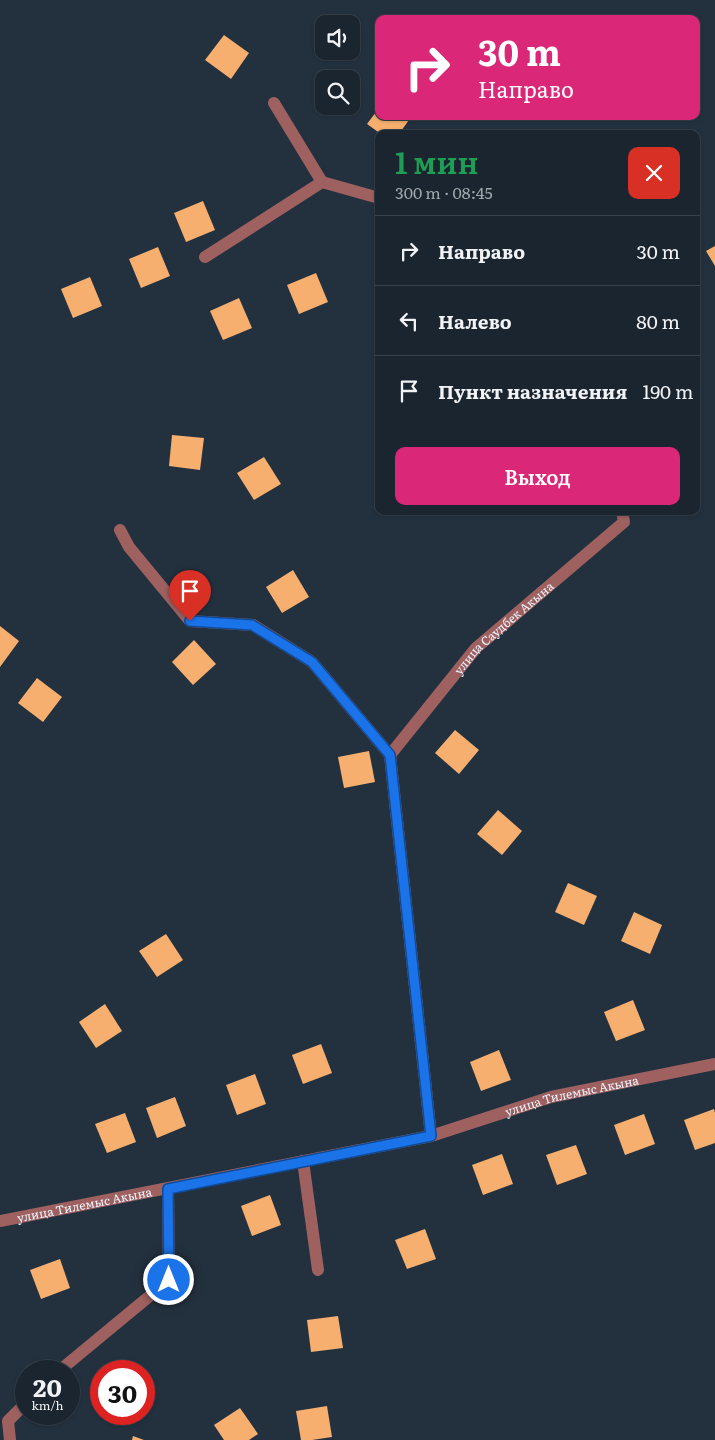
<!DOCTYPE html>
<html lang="ru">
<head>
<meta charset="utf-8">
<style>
	body { margin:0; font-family:Literata,serif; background:#27313b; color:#f1f3f6; height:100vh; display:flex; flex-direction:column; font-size:19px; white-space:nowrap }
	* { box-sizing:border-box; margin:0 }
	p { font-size:16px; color:#9fa5aa }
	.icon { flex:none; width:28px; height:28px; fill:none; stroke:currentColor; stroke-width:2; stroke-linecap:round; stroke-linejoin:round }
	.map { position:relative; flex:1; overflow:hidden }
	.drawer { position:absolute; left:375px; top:130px; width:325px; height:385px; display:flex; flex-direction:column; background:#1a252f; border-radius:10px; box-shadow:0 1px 4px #0004,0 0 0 1px #38424b }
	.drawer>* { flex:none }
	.banner { position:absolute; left:375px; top:15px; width:325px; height:105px; border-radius:10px; box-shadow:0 1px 4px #0004,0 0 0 1px #38424b; background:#db2777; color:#fff; overflow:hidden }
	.tools { position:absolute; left:315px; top:15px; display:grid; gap:10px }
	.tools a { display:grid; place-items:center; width:45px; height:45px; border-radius:10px; background:#1a252f; box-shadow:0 1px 4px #0004,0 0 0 1px #38424b; font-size:25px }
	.speed { position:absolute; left:15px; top:1360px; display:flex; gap:10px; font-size:25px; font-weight:700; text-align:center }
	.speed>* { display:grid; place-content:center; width:65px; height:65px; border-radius:50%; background:#1a252f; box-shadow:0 1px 4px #0004,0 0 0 1px #38424b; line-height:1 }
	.speed small { font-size:12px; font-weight:400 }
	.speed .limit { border:8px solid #d22; background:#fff; color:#111 }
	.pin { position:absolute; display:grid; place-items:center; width:42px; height:42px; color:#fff; margin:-51px -21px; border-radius:50% 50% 50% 0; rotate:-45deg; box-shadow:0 0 5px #0007 }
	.pin .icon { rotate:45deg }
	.me { position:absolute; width:55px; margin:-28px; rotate:0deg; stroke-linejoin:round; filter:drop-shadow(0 0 4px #0008) }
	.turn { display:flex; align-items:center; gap:18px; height:105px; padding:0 20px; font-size:22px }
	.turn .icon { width:65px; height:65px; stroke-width:2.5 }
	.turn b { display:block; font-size:35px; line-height:42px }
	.round { display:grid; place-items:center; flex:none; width:52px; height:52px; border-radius:10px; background:#27313b }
	.overview { display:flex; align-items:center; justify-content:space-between; height:85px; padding:0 20px }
	h1 { font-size:30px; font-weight:600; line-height:38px; color:#1e9e55 }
	.cta { display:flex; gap:10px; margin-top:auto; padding:10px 20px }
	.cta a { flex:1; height:58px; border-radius:10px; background:#db2777; color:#fff; font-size:20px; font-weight:600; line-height:58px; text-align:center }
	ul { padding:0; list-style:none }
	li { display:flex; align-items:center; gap:15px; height:70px; padding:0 20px; border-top:1px solid #38424b }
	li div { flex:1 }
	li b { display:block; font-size:19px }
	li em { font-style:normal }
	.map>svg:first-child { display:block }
	.building { fill:#f7af6f }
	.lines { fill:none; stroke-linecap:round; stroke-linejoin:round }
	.minor { stroke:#9e6160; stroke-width:12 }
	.route-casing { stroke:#114b97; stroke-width:12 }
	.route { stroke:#1a73e8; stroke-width:9 }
	.labels { text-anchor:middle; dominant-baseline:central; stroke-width:5; stroke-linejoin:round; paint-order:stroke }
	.street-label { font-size:12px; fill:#ebf4fe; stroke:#192735 }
</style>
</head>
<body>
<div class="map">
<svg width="715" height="1440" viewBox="0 0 715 1440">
	<rect width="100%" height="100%" fill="#23313f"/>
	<!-- building -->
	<g class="building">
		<path d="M224,35L249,53L231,79L205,60Z"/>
		<path d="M379,108V116L411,117L399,134H381L367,124Z"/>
		<path d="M203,201L215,230L186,242L174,213Z"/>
		<path d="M715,246V266L706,251Z"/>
		<path d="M158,247L170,276L141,288L129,259Z"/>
		<path d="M316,273L328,302L299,314L287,285Z"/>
		<path d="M90,277L102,306L73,318L61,289Z"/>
		<path d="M239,298L252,328L223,340L210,311Z"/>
		<path d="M172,435L204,438L200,470L169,466Z"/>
		<path d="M696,444L701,451L696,454Z"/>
		<path d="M264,457L281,484L254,500L237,473Z"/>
		<path d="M293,570L309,597L282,613L266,587Z"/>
		<path d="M0,626L19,641L0,667Z"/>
		<path d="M194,640L216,664L193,685L172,662Z"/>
		<path d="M37,678L62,697L43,722L18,703Z"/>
		<path d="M455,730L479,750L459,774L435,753Z"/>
		<path d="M369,751L375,782L344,788L338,757Z"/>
		<path d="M498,810L522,831L502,855L477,834Z"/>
		<path d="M568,883L597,896L584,925L555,912Z"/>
		<path d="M634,912L662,925L650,954L621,941Z"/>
		<path d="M166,934L183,960L157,977L139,951Z"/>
		<path d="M633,1000L645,1030L616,1041L604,1012Z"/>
		<path d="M105,1004L122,1031L96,1048L79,1022Z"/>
		<path d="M321,1044L332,1073L303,1084L292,1055Z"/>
		<path d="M499,1050L511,1080L481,1091L470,1062Z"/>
		<path d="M255,1074L266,1104L237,1115L226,1085Z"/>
		<path d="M175,1097L186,1126L157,1138L146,1108Z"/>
		<path d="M714,1109L715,1113V1143L695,1150L684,1120Z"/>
		<path d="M125,1113L136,1142L107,1153L95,1124Z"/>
		<path d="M644,1114L655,1144L625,1155L614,1125Z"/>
		<path d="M576,1145L587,1174L557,1185L546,1155Z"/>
		<path d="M502,1154L513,1184L483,1195L472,1165Z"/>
		<path d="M270,1195L281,1225L252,1236L241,1206Z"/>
		<path d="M425,1229L436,1259L407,1269L395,1240Z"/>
		<path d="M60,1259L70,1288L41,1299L30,1270Z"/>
		<path d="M338,1316L343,1348L311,1352L307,1320Z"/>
		<path d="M327,1406L332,1437L312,1440H301L296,1411Z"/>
		<path d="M240,1408L258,1434L249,1440H224L214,1425Z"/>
		<path d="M133,1436L144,1440H132Z"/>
	</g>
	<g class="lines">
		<!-- minor -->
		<g class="minor">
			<path d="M274,103L322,182"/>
			<path d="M205,257L322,182L379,198"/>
			<path d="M120,530L129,547L190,621L253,625L312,662L390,755L431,1136"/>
			<path id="s1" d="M390,755L476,648L624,522L622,511"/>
			<path d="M303,1161L318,1270"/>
			<path id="s2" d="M0,1221L431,1136L551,1097L715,1064"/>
			<path d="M59,1371L169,1280L168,1189"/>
			<path d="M10,1440L8,1421L26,1403"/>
		</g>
	</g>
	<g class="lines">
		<defs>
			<path id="route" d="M169,1280L168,1189L431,1136L390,755L312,662L252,625L190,621"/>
		</defs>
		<!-- route casing -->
		<use href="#route" class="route-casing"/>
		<!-- route -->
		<use href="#route" class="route"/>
	</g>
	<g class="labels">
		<!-- street labels -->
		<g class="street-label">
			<text stroke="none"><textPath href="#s1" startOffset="171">улица Саудбек Акына</textPath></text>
			<text stroke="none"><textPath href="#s2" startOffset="586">улица Тилемыс Акына</textPath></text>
			<text stroke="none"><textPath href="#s2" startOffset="86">улица Тилемыс Акына</textPath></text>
		</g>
	</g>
</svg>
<div class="tools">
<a><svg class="icon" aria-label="sound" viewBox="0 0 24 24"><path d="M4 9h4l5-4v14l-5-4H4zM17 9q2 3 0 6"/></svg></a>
<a><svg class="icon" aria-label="search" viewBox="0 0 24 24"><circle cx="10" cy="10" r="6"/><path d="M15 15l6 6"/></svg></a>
</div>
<div class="speed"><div>20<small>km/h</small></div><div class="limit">30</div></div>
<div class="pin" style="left:190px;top:621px;background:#d93025"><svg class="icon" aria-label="arrive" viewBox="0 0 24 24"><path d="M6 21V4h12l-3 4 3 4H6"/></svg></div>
<svg class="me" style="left:169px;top:1280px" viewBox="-20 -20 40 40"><circle r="17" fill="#1a73e8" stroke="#fff" stroke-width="3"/><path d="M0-11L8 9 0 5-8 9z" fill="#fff"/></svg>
<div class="banner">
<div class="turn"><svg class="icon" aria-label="right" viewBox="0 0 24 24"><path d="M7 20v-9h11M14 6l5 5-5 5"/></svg><div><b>30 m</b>Направо</div></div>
</div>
<section class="drawer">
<div class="overview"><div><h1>1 мин</h1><p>300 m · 08:45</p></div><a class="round" style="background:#d93025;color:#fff"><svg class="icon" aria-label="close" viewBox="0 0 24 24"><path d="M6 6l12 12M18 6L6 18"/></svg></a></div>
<ul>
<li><svg class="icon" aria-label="right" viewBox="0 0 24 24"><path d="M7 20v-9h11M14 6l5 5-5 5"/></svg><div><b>Направо</b></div><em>30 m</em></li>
<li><svg class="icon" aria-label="left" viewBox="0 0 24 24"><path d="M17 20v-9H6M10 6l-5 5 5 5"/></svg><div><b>Налево</b></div><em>80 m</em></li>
<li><svg class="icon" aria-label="arrive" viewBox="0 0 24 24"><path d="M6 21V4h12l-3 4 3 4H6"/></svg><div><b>Пункт назначения</b></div><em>190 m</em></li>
</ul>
<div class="cta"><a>Выход</a></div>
</section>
</div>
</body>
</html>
